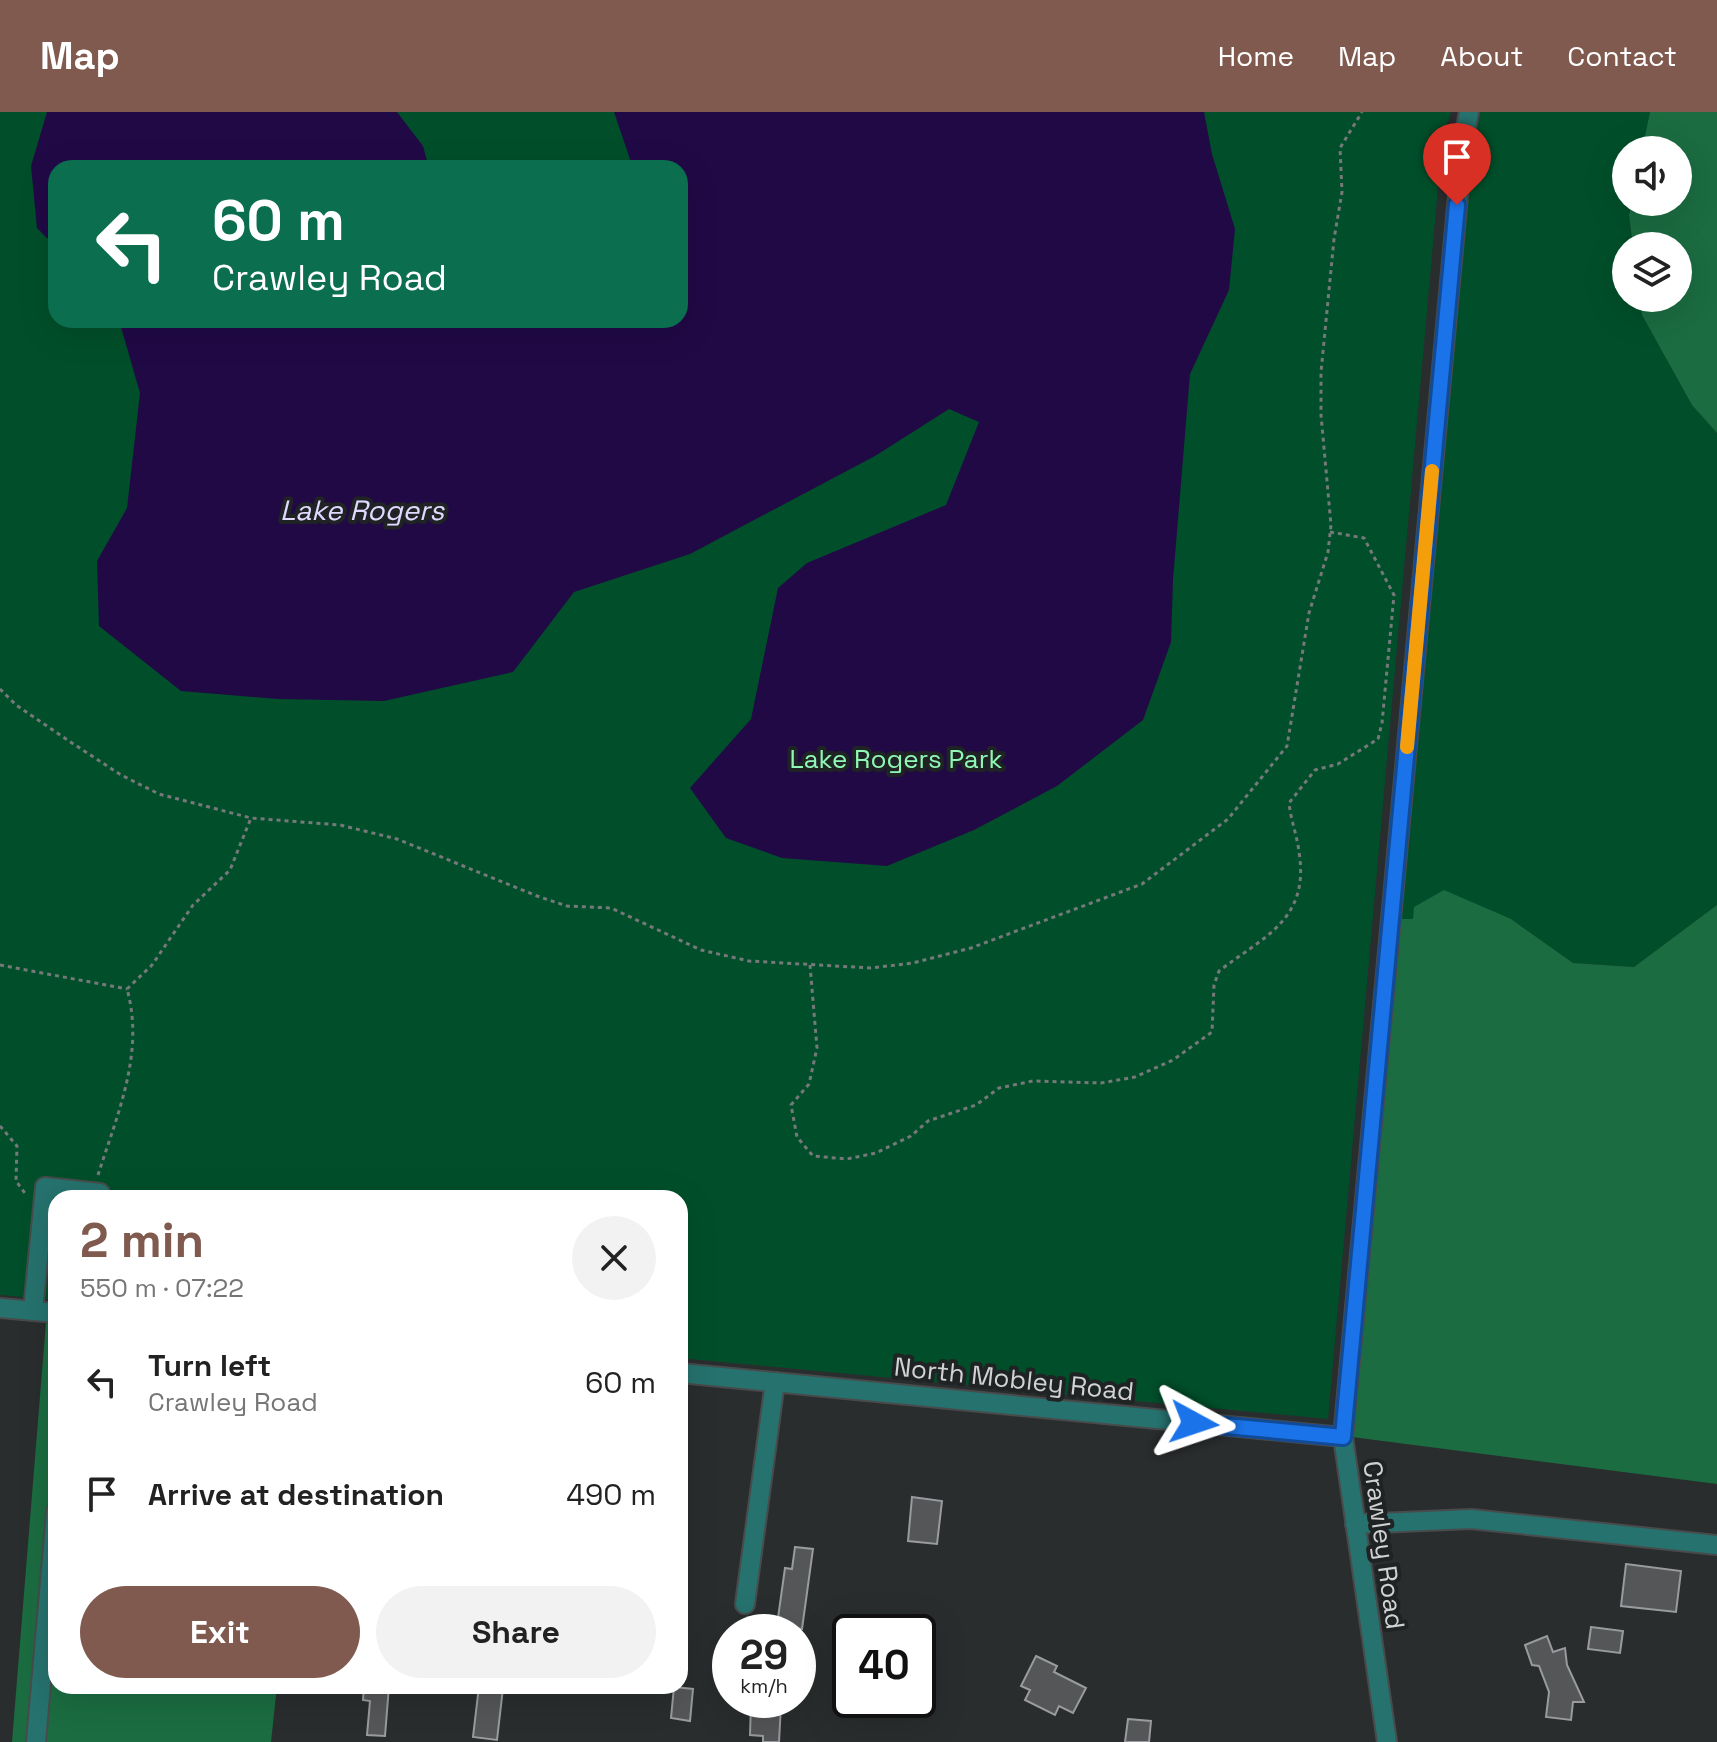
<!DOCTYPE html>
<html lang="en">
<head>
<meta charset="utf-8">
<style>
	body { margin:0; font-family:"Space Grotesk",sans-serif; background:#f2f2f2; color:#222; height:100vh; display:flex; flex-direction:column; font-size:30px; white-space:nowrap }
	* { box-sizing:border-box; margin:0 }
	p { font-size:26px; color:#767676 }
	.icon { flex:none; width:44px; height:44px; fill:none; stroke:currentColor; stroke-width:2; stroke-linecap:round; stroke-linejoin:round }
	.map { position:relative; flex:1; overflow:hidden }
	.drawer { position:absolute; left:48px; top:1078px; width:640px; height:504px; display:flex; flex-direction:column; background:#fff; border-radius:24px; box-shadow:0 8px 32px #0002 }
	.drawer>* { flex:none }
	.banner { position:absolute; left:48px; top:48px; width:640px; height:168px; border-radius:24px; box-shadow:0 8px 32px #0002; background:#0b6e4f; color:#fff; overflow:hidden }
	.controls { position:absolute; left:1612px; top:24px; display:grid; gap:16px }
	.controls a { display:grid; place-items:center; width:80px; height:80px; border-radius:50%; background:#fff; box-shadow:0 8px 32px #0002; font-size:40px }
	.speed { position:absolute; left:712px; top:1502px; display:flex; gap:16px; font-size:40px; font-weight:700; text-align:center }
	.speed>* { display:grid; place-content:center; width:104px; height:104px; border-radius:50%; background:#fff; box-shadow:0 8px 32px #0002; line-height:1 }
	.speed small { font-size:20px; font-weight:400 }
	.speed .limit { border:4px solid #111; border-radius:12px; background:#fff; color:#111 }
	.pin { position:absolute; display:grid; place-items:center; width:68px; height:68px; color:#fff; margin:-82px -34px; border-radius:50% 50% 50% 0; rotate:-45deg; box-shadow:0 0 8px #0007 }
	.pin .icon { rotate:45deg }
	.me { position:absolute; width:88px; margin:-44px; rotate:95deg; stroke-linejoin:round; filter:drop-shadow(0 0 6px #0008) }
	.turn { display:flex; align-items:center; gap:28px; height:168px; padding:0 32px; font-size:36px }
	.turn .icon { width:104px; height:104px; stroke-width:2.5 }
	.turn b { display:block; font-size:56px; line-height:68px }
	.round { display:grid; place-items:center; flex:none; width:84px; height:84px; border-radius:42px; background:#f2f2f2 }
	.head { display:flex; align-items:center; justify-content:space-between; height:136px; padding:0 32px }
	h1 { font-size:48px; font-weight:700; line-height:60px; color:#805a4e }
	.button { display:flex; gap:16px; margin-top:auto; padding:16px 32px }
	.button a { flex:1; height:92px; border-radius:48px; background:#805a4e; color:#fff; font-size:32px; font-weight:700; line-height:92px; text-align:center }
	.button a+a { background:#f2f2f2; color:#222 }
	ul { padding:0; list-style:none }
	li { display:flex; align-items:center; gap:24px; height:112px; padding:0 32px }
	li div { flex:1 }
	li b { display:block; font-size:30px }
	li em { font-style:normal }
	header { display:flex; align-items:center; gap:48px; box-sizing:border-box; height:112px; padding:0 40px; background:#805a4e; color:#fff }
	header strong { font-size:38px }
	nav { display:flex; gap:44px; margin-inline-start:auto; font-size:28px }
	.map>svg:first-child { display:block }
	.green { fill:#004f2a; fill-rule:evenodd }
	.forest { fill:#1b6c41 }
	.water { fill:#210946 }
	.building { fill:#545658; stroke:#999b9e; stroke-width:2 }
	.lines { fill:none; stroke-linecap:round; stroke-linejoin:round }
	.minor-casing { stroke:#484b4c; stroke-width:22 }
	.path { stroke:#76797a; stroke-width:3; stroke-dasharray:4 4; stroke-linecap:butt }
	.minor { stroke:#26726e; stroke-width:18 }
	.route-casing { stroke:#114b97; stroke-width:20 }
	.route { stroke:#1a73e8; stroke-width:14 }
	.slow { stroke:#f59e0b; stroke-width:14 }
	.labels { text-anchor:middle; dominant-baseline:central; stroke-width:8; stroke-linejoin:round; paint-order:stroke }
	.park-label { font-size:26px; fill:#8ff8b6; stroke:#202324 }
	.street-label { font-size:26px; fill:#d1d2d3; stroke:#202324 }
	.water-label { font-size:28px; font-style:italic; fill:#e0d8ff; stroke:#202324 }
</style>
</head>
<body>
<header>
<strong>Map</strong>
<nav><a>Home</a><a>Map</a><a>About</a><a>Contact</a></nav>
</header>
<div class="map">
<svg width="1717" height="1630" viewBox="0 0 1717 1630">
	<rect width="100%" height="100%" fill="#2a2d2e"/>
	<!-- green -->
	<g class="green">
		<path d="M0,0H1451L1442,31L1328,1307L680,1246V1086H56V1188L0,1183ZM56,56H680V208H56Z"/>
		<path d="M1477,0H1650L1642,38H1626V90H1632L1629,103L1633,134H1626V186H1640L1642,203L1692,293L1717,321V793L1634,855L1573,851L1511,807H1400L1471,31Z"/>
	</g>
	<!-- forest -->
	<g class="forest">
		<path d="M1650,0H1717V321L1692,293L1642,203L1640,186H1678V134H1633L1629,103L1632,90H1678V38H1642Z"/>
		<path d="M1444,778L1511,807L1573,851L1634,855L1717,793V1372L1352,1325L1400,807H1413L1414,795Z"/>
		<path d="M46,1210L56,1211V1299L27,1630H12Z"/>
		<path d="M56,1500V1574H277L271,1630H45Z"/>
	</g>
	<!-- water -->
	<g class="water">
		<path d="M47,0H397L423,34L429,56H56V135L37,116L31,54Z"/>
		<path d="M614,0H1204L1212,42L1235,117L1229,178L1190,262L1173,468L1171,530L1143,608L1057,674L974,718L887,754L782,746L726,726L690,676L751,607L778,476L807,451L946,393L979,310L949,297L875,344L690,442L574,480L513,560L384,589L278,587L181,579L99,514L97,449L127,396L140,281L119,208H680V56H633Z"/>
	</g>
	<!-- building -->
	<g class="building">
		<path d="M912,1385L942,1389L937,1432L908,1429Z"/>
		<path d="M795,1435L813,1437L802,1517L777,1513L785,1456L792,1457Z"/>
		<path d="M1626,1452L1681,1459L1676,1500L1621,1494Z"/>
		<path d="M1591,1515L1623,1519L1620,1541L1588,1537Z"/>
		<path d="M1547,1524L1553,1540L1565,1536L1567,1553L1584,1590H1573L1571,1608L1546,1605L1549,1580L1539,1554L1532,1553L1525,1533Z"/>
		<path d="M1036,1544L1057,1554L1054,1560L1086,1576L1073,1601L1059,1594L1055,1603L1025,1588L1030,1578L1021,1574Z"/>
		<path d="M364,1574H389L385,1624L367,1623L370,1589L363,1588Z"/>
		<path d="M479,1574L503,1576L497,1628L473,1625Z"/>
		<path d="M674,1575L693,1577L690,1609L671,1606Z"/>
		<path d="M751,1591L781,1593L779,1630H763V1624L750,1623Z"/>
		<path d="M1128,1607L1151,1609L1149,1630H1125Z"/>
	</g>
	<g class="lines">
		<defs>
			<g id="minor">
				<path d="M0,1196L56,1201"/>
				<path d="M33,1199L45,1075L100,1081V1086"/>
				<path d="M680,1261L1343,1325"/>
				<path d="M1355,1412L1471,1407L1717,1433"/>
				<path d="M745,1492L775,1270"/>
				<path d="M36,1630L56,1400"/>
				<path d="M1387,1630L1343,1325L1463,30L1469,0"/>
			</g>
		</defs>
		<!-- minor casing -->
		<use href="#minor" class="minor-casing"/>
		<!-- path -->
		<g class="path">
			<path d="M0,577L16,593L69,629L121,663L159,682L251,706L340,713L397,727L537,784L567,794L611,796L701,838L749,849L871,856L913,851L971,836L1142,772L1228,707L1287,634L1309,501L1328,440L1331,413L1321,303V260L1334,127L1342,80L1340,36L1362,0"/>
			<path d="M0,853L127,877"/>
			<path d="M810,853L817,936L809,972L791,993L797,1025L813,1044L847,1047L876,1041L911,1024L928,1009L976,993L999,976L1033,969L1101,971L1135,965L1173,948L1212,920L1214,873L1219,859C1263,825 1310,808 1299,740C1297,723 1291,709 1289,691L1315,658L1338,652L1378,627L1382,611L1394,483L1364,426L1330,420"/>
			<path d="M127,877L152,853L193,793L230,758L251,706"/>
			<path d="M0,1014L17,1034L16,1069L27,1084"/>
			<path d="M98,1063C117,1003 145,941 127,877"/>
		</g>
		<!-- minor -->
		<use href="#minor" class="minor"/>
	</g>
	<g class="lines">
		<defs>
			<path id="route" d="M1194,1311L1343,1325L1457,93"/>
		</defs>
		<!-- route casing -->
		<use href="#route" class="route-casing"/>
		<!-- route -->
		<use href="#route" class="route"/>
		<!-- slow -->
		<path class="slow" d="M1407,635L1432,359"/>
	</g>
	<g class="labels">
		<!-- park labels -->
		<g class="park-label">
			<text x="896" y="647">Lake Rogers Park</text>
		</g>
		<!-- street labels -->
		<g class="street-label">
			<text transform="translate(1014 1267) rotate(6)">North Mobley Road</text>
			<text transform="translate(1384 1433) rotate(82)">Crawley Road</text>
		</g>
		<!-- water labels -->
		<g class="water-label">
			<text x="362" y="398">Lake Rogers</text>
		</g>
	</g>
</svg>
<div class="controls">
<a><svg class="icon" aria-label="sound" viewBox="0 0 24 24"><path d="M4 9h4l5-4v14l-5-4H4zM17 9q2 3 0 6"/></svg></a>
<a><svg class="icon" aria-label="layers" viewBox="0 0 24 24"><path d="M12 4l9 5-9 5-9-5zM3 14l9 5 9-5"/></svg></a>
</div>
<div class="speed"><div>29<small>km/h</small></div><div class="limit">40</div></div>
<div class="pin" style="left:1457px;top:93px;background:#d93025"><svg class="icon" aria-label="arrive" viewBox="0 0 24 24"><path d="M6 21V4h12l-3 4 3 4H6"/></svg></div>
<svg class="me" style="left:1194px;top:1311px" viewBox="-20 -20 40 40"><path d="M0-17L14 15 0 8-14 15z" fill="#1a73e8" stroke="#fff" stroke-width="4"/></svg>
<div class="banner">
<div class="turn"><svg class="icon" aria-label="left" viewBox="0 0 24 24"><path d="M17 20v-9H6M10 6l-5 5 5 5"/></svg><div><b>60 m</b>Crawley Road</div></div>
</div>
<section class="drawer">
<div class="head"><div><h1>2 min</h1><p>550 m · 07:22</p></div><a class="round"><svg class="icon" aria-label="close" viewBox="0 0 24 24"><path d="M6 6l12 12M18 6L6 18"/></svg></a></div>
<ul>
<li><svg class="icon" aria-label="left" viewBox="0 0 24 24"><path d="M17 20v-9H6M10 6l-5 5 5 5"/></svg><div><b>Turn left</b><p>Crawley Road</p></div><em>60 m</em></li>
<li><svg class="icon" aria-label="arrive" viewBox="0 0 24 24"><path d="M6 21V4h12l-3 4 3 4H6"/></svg><div><b>Arrive at destination</b></div><em>490 m</em></li>
</ul>
<div class="button"><a>Exit</a><a>Share</a></div>
</section>
</div>
</body>
</html>
